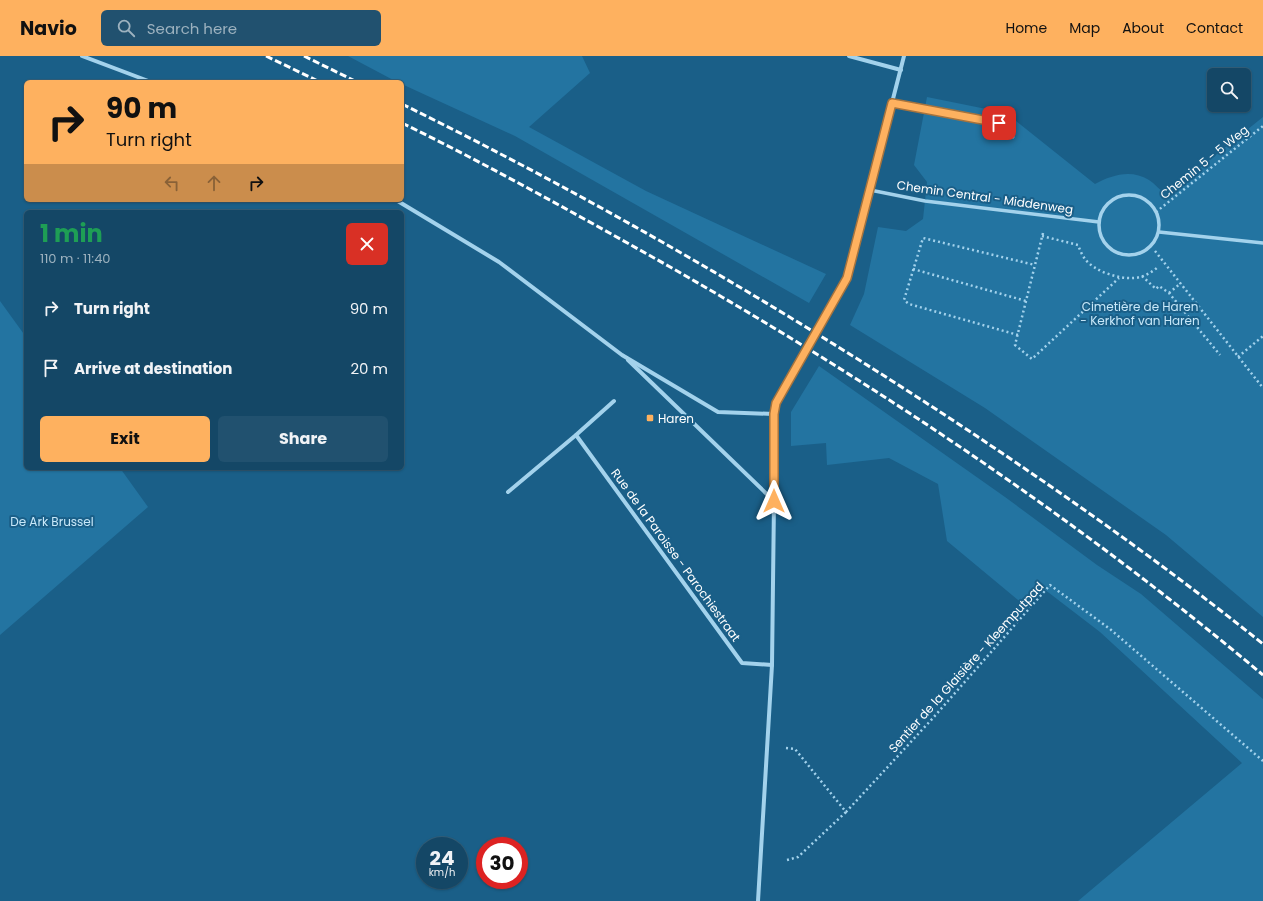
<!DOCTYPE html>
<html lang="en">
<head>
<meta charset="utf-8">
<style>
	body { margin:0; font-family:Poppins,sans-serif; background:#21516f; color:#f1f3f6; height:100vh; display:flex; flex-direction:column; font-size:15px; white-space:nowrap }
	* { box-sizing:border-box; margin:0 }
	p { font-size:13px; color:#9db2bf }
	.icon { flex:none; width:22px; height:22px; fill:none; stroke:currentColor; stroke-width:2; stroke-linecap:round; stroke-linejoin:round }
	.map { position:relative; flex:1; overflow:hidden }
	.panel { position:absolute; left:24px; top:154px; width:380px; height:260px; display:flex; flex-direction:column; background:#144766; border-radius:6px; box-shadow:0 1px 3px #0004,0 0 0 1px #335f7a }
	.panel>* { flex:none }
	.top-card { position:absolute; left:24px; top:24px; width:380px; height:122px; border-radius:6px; box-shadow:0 1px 3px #0004,0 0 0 1px #335f7a; background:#feb15f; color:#111; overflow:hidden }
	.buttons { position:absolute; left:1207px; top:12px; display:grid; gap:8px }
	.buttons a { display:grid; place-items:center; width:44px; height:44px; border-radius:6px; background:#144766; box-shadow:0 1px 3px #0004,0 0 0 1px #335f7a; font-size:20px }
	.speed { position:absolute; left:416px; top:781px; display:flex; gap:8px; font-size:20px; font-weight:700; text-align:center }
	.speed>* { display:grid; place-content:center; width:52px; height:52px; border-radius:50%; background:#144766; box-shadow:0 1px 3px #0004,0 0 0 1px #335f7a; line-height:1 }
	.speed small { font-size:10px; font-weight:400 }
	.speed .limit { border:6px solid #d22; background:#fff; color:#111 }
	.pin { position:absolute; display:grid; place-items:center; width:34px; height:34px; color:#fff; margin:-17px; border-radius:8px; box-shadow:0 2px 6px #0006 }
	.me { position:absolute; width:44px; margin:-22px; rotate:0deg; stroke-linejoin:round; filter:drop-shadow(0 0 3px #0008) }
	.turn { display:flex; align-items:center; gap:14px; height:84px; padding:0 16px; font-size:18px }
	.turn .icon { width:52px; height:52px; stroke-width:2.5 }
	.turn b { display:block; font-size:28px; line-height:34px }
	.lanes { display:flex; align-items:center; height:38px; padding:0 16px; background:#0003; justify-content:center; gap:20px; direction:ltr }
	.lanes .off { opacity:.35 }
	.round { display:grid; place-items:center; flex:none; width:42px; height:42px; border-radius:6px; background:#21516f }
	.headline { display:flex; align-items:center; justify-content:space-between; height:68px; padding:0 16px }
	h1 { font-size:24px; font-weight:700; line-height:30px; color:#1e9e55 }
	.action { display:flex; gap:8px; margin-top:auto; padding:8px 16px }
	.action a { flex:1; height:46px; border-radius:6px; background:#feb15f; color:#111; font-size:16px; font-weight:700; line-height:46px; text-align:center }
	.action a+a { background:#21516f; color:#f1f3f6 }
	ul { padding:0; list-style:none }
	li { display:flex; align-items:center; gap:12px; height:60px; padding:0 16px }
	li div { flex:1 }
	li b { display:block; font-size:15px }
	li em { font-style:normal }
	header { display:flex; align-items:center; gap:24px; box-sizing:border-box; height:56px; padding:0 20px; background:#feb15f; color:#111 }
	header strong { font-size:19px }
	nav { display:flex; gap:22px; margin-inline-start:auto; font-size:14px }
	.search { width:280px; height:36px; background:#21516f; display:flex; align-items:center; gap:10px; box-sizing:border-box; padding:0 14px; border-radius:6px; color:#9db2bf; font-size:15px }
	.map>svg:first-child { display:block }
	.green { fill:#2374a1 }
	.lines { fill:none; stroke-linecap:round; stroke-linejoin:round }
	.path { stroke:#a3d2ec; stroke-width:2.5; stroke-dasharray:2 3; stroke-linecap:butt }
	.service { stroke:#a3d2ec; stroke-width:3 }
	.pedestrian { stroke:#a3d2ec; stroke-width:3.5 }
	.minor { stroke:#a3d2ec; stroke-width:4 }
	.rail { stroke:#fff; stroke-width:3; stroke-dasharray:7 3; stroke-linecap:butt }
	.minor-bridge { stroke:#a3d2ec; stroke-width:4 }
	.route-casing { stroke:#a5733e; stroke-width:10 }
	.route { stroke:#feb15f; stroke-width:7 }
	.poi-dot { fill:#feb15f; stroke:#1a5f88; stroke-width:1.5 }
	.labels { text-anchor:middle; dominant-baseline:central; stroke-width:4; stroke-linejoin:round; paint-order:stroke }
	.street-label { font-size:12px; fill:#fff; stroke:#1a5f88 }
	.park-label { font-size:12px; fill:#c8e8f9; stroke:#1a5f88 }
	.poi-label { font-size:12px; fill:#fff; stroke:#1a5f88; text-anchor:start }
</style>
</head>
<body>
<header>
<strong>Navio</strong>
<div class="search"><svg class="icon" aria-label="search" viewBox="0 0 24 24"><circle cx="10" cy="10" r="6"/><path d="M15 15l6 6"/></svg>Search here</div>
<nav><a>Home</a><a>Map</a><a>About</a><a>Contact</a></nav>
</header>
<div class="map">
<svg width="1263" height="845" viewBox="0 0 1263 845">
	<rect width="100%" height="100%" fill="#1a5f88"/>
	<!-- green -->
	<g class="green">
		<path d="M348,0H582L590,17L529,71L646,135L826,218L809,247L515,80L406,30L402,28V26H397Z"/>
		<path d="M927,41L1006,57L1095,128C1112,119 1131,113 1149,124C1155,128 1160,134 1166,139L1263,61V561L1166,479L985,352L850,269L864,238L878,171L906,175L923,163L927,126L914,109Z"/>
		<path d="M0,245L26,281V412H120L148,451L0,579Z"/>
		<path d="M819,310L1005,441L1097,509L1141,538L1263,643V845H1078L1242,707L1100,576L1040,530L1024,549L947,485L938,428L889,402L827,409L826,387L791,390V356Z"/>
	</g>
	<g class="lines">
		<!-- path -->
		<g class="path">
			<path d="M1156,156L1263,70"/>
			<path d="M1043,177L1015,289L1032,303L1119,222"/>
			<path d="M1042,180L1078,189C1080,194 1082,199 1085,203C1094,215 1118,223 1133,222C1142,222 1151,217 1158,211"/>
			<path d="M1155,195L1263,332"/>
			<path d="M913,213L1026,245"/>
			<path d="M1142,220L1156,233L1159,230L1169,237L1220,299"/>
			<path d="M1169,237L1181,227"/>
			<path d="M1018,279L909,248L904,244L923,182L1035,209"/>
			<path d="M1238,301L1263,280"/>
			<path d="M786,692L795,693L846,756L933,662L1050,529L1110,573L1263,705"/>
			<path d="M787,804L798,801L846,756"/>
		</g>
		<!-- service -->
		<path class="service" d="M892,47L999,67L1013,81"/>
		<!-- pedestrian -->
		<g class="pedestrian">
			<path d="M870,134L925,145L1099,166"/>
			<circle cx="1129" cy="169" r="30"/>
			<path d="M1159,176L1263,187"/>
		</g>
		<!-- minor -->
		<g class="minor">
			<path d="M82,0L151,26"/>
			<path d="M849,0L901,14"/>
			<path d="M396,144L499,206L622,299L718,356L774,358"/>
			<path d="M847,222L904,0"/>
			<path d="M628,304L774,445"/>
			<path d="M576,379L742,607L772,609"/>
			<path d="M508,436L576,379L614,345"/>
			<path d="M758,845L772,609L774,445V358L776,347"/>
		</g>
		<!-- rail -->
		<g class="rail">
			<path d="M266,0L320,26"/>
			<path d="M304,0L357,26"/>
			<path d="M402,48C595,143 781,251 960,369C1064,438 1166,510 1263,588"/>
			<path d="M402,67C488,109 572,156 656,203C870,324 1075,461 1263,619"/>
		</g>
		<!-- minor-bridge -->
		<path class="minor-bridge" d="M776,347L847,222"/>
	</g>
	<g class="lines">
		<defs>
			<path id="route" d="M774,445V358L776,347L847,222L892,47L999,67"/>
		</defs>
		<!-- route casing -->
		<use href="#route" class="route-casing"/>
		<!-- route -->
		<use href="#route" class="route"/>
	</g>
	<!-- markers -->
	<rect class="poi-dot" x="646" y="358" width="8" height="8" rx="2"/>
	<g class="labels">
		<!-- street labels -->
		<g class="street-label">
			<text transform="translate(1204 106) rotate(-39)">Chemin 5 - 5 Weg</text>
			<text transform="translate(985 141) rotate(8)">Chemin Central - Middenweg</text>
			<text transform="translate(676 499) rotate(54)">Rue de la Paroisse - Parochiestraat</text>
			<text transform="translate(966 611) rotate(-48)">Sentier de la Glaisière - Kleemputpad</text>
		</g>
		<!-- park labels -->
		<g class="park-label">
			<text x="1140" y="250">Cimetière de Haren<tspan x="1140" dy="14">- Kerkhof van Haren</tspan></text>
			<text x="52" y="465">De Ark Brussel</text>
		</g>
		<!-- poi labels -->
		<g class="poi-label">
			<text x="658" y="362">Haren</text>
		</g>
	</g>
</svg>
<div class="buttons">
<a><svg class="icon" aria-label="search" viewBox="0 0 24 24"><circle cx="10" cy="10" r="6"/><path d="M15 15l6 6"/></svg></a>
</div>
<div class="speed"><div>24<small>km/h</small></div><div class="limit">30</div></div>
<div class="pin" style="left:999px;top:67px;background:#d93025"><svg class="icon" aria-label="arrive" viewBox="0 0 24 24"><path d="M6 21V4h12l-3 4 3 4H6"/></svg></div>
<svg class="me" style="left:774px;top:445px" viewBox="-20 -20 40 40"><path d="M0-17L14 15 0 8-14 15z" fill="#feb15f" stroke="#fff" stroke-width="4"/></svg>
<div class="top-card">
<div class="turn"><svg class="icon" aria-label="right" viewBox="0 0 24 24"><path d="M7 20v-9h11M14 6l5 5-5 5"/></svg><div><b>90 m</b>Turn right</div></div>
<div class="lanes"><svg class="icon off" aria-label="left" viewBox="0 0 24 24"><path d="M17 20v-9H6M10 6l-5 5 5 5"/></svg><svg class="icon off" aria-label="ahead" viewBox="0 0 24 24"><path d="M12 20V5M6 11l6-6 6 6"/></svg><svg class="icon" aria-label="right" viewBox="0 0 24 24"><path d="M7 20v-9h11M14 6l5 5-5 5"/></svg></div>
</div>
<section class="panel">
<div class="headline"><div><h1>1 min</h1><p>110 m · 11:40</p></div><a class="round" style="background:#d93025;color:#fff"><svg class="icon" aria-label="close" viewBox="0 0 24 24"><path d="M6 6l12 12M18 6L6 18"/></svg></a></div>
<ul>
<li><svg class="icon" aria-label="right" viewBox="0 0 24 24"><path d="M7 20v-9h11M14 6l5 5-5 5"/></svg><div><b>Turn right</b></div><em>90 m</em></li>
<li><svg class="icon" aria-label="arrive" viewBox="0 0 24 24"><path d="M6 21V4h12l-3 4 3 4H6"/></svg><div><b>Arrive at destination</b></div><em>20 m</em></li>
</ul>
<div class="action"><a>Exit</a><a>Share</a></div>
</section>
</div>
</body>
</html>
